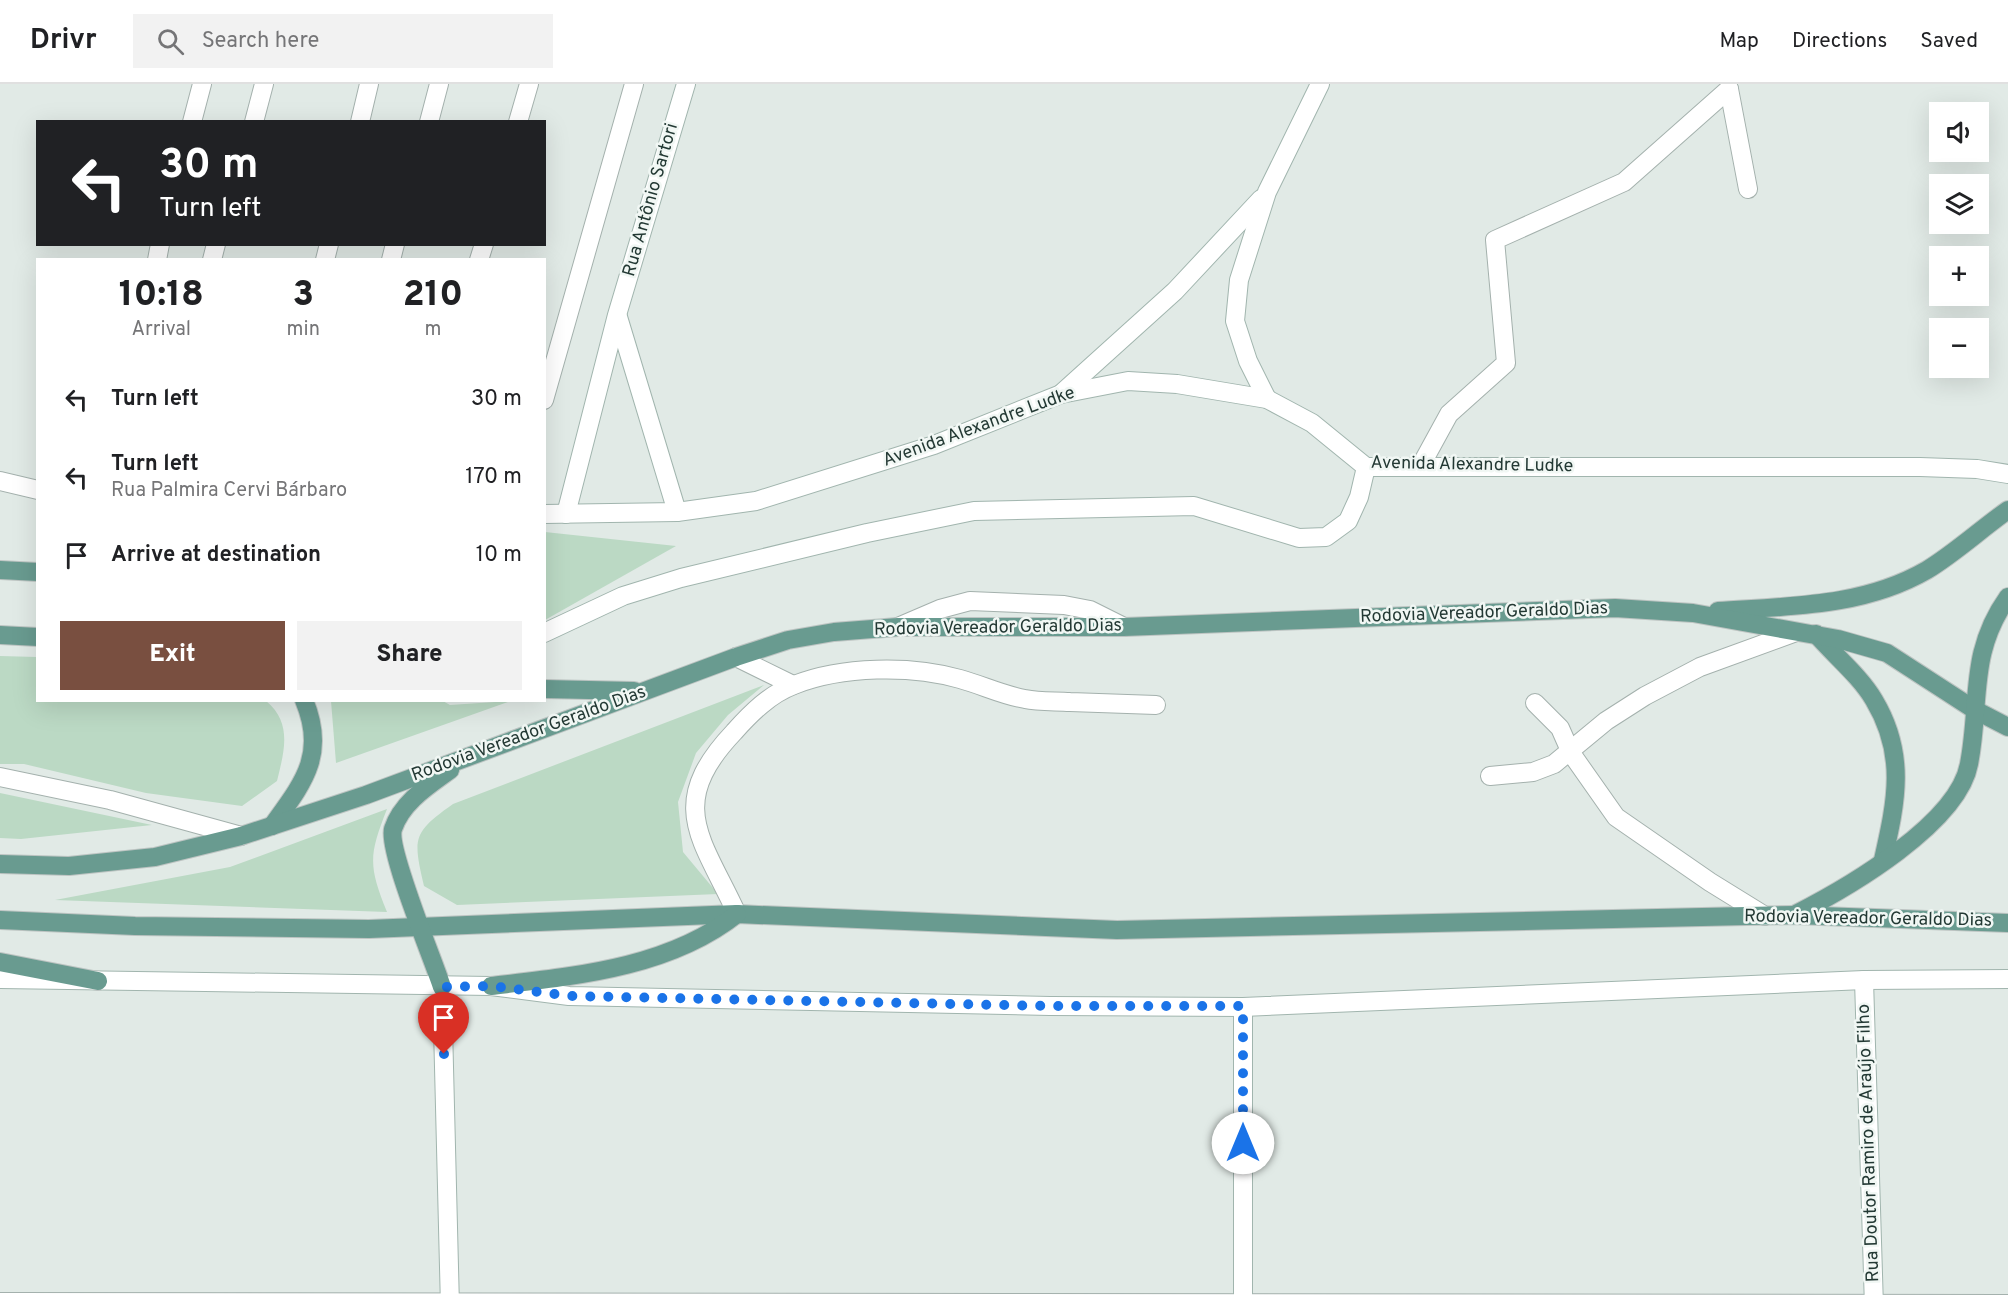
<!DOCTYPE html>
<html lang="en">
<head>
<meta charset="utf-8">
<style>
	body { margin:0; font-family:Overpass,sans-serif; background:#f2f2f2; color:#202124; height:100vh; display:flex; flex-direction:column; font-size:22px; white-space:nowrap }
	* { box-sizing:border-box; margin:0 }
	p { font-size:20px; color:#757577 }
	.icon { flex:none; width:33px; height:33px; fill:none; stroke:currentColor; stroke-width:2; stroke-linecap:round; stroke-linejoin:round }
	.map { position:relative; flex:1; overflow:hidden }
	.sheet { position:absolute; left:36px; top:174px; width:510px; height:444px; display:flex; flex-direction:column; background:#fff; border-radius:0px; box-shadow:0 6px 24px #0002 }
	.sheet>* { flex:none }
	.banner { position:absolute; left:36px; top:36px; width:510px; height:126px; border-radius:0px; box-shadow:0 6px 24px #0002; background:#202124; color:#fff; overflow:hidden }
	.buttons { position:absolute; left:1929px; top:18px; display:grid; gap:12px }
	.buttons a { display:grid; place-items:center; width:60px; height:60px; border-radius:0px; background:#fff; box-shadow:0 6px 24px #0002; font-size:30px }
	.pin { position:absolute; display:grid; place-items:center; width:51px; height:51px; color:#fff; margin:-62px -26px; border-radius:50% 50% 50% 0; rotate:-45deg; box-shadow:0 0 6px #0007 }
	.pin .icon { rotate:45deg }
	.me { position:absolute; width:66px; margin:-33px; rotate:0deg; stroke-linejoin:round; filter:drop-shadow(0 0 4px #0008) }
	.turn { display:flex; align-items:center; gap:21px; height:126px; padding:0 24px; font-size:27px }
	.turn .icon { width:78px; height:78px; stroke-width:2.5 }
	.turn b { display:block; font-size:42px; line-height:51px }
	.eta { display:flex; justify-content:space-evenly; align-items:center; height:102px; text-align:center }
	.eta b { font-size:36px; font-weight:800; line-height:42px }
	.button { display:flex; gap:12px; margin-top:auto; padding:12px 24px }
	.button a { flex:1; height:69px; border-radius:0px; background:#794f40; color:#fff; font-size:24px; font-weight:800; line-height:69px; text-align:center }
	.button a+a { background:#f2f2f2; color:#202124 }
	ul { padding:0; list-style:none }
	li { display:flex; align-items:center; gap:18px; height:78px; padding:0 24px }
	li div { flex:1 }
	li b { display:block; font-size:22px }
	li em { font-style:normal }
	header { display:flex; align-items:center; gap:36px; box-sizing:border-box; height:84px; padding:0 30px; background:#fff; border-bottom:2px solid #e0e0e0 }
	header strong { font-size:28px }
	nav { display:flex; gap:33px; margin-inline-start:auto; font-size:21px }
	.search { width:420px; height:54px; background:#f2f2f2; display:flex; align-items:center; gap:15px; box-sizing:border-box; padding:0 21px; border-radius:0px; color:#757577; font-size:22px }
	.map>svg:first-child { display:block }
	.green { fill:#bbd9c4 }
	.lines { fill:none; stroke-linecap:round; stroke-linejoin:round }
	.lane-casing { stroke:#a4b1ad; stroke-width:20 }
	.street-casing { stroke:#a4b1ad; stroke-width:20 }
	.secondary-casing { stroke:#a1b5ae; stroke-width:20 }
	.primary-casing { stroke:#bdc4c2; stroke-width:20 }
	.lane { stroke:#fff; stroke-width:18 }
	.street { stroke:#fff; stroke-width:18 }
	.secondary { stroke:#fff; stroke-width:18 }
	.primary { stroke:#699b90; stroke-width:18 }
	.route { stroke:#1a73e8; stroke-width:10; stroke-dasharray:0 18 }
	.labels { text-anchor:middle; dominant-baseline:central; stroke-width:5; stroke-linejoin:round; paint-order:stroke }
	.street-label { font-size:18px; fill:#233934; stroke:#f1f7f4 }
</style>
</head>
<body>
<header>
<strong>Drivr</strong>
<div class="search"><svg class="icon" aria-label="search" viewBox="0 0 24 24"><circle cx="10" cy="10" r="6"/><path d="M15 15l6 6"/></svg>Search here</div>
<nav><a>Map</a><a>Directions</a><a>Saved</a></nav>
</header>
<div class="map">
<svg width="2008" height="1223" viewBox="0 0 2008 1223">
	<rect width="100%" height="100%" fill="#e1eae6"/>
	<!-- green -->
	<g class="green">
		<path d="M545,448L676,462L545,536Z"/>
		<path d="M0,572L37,573L38,616L266,617C293,639 284,668 277,697L242,722L146,709L24,680H0Z"/>
		<path d="M764,601L728,631L696,669L678,718L683,768L718,810L457,821L424,802C413,754 412,749 453,720Z"/>
		<path d="M441,616L450,621L511,617L336,679L331,617Z"/>
		<path d="M0,709L152,741L21,755L0,754Z"/>
		<path d="M387,725C369,771 368,781 387,828L55,816L230,783Z"/>
	</g>
	<g class="lines">
		<defs>
			<g id="lane">
				<path d="M192,38L202,0"/>
				<path d="M254,38L264,0"/>
				<path d="M360,38L369,0"/>
				<path d="M429,38L439,0"/>
				<path d="M518,38L529,0"/>
				<path d="M157,176L160,160"/>
				<path d="M212,176L216,160"/>
				<path d="M325,176L329,160"/>
				<path d="M391,176L395,160"/>
				<path d="M479,176L484,160"/>
				<path d="M544,316L634,0"/>
				<path d="M0,397L38,406"/>
				<path d="M898,543L940,525L970,517L1064,521L1090,526L1124,543"/>
				<path d="M736,573L793,601"/>
				<path d="M1535,619L1560,644L1571,669L1616,733L1710,798L1765,832"/>
				<path d="M1490,692L1533,688L1554,680L1606,637L1645,612L1700,583L1796,548"/>
				<path d="M0,693L110,716L241,752"/>
				<path d="M737,830C702,754 665,721 734,648C751,629 770,610 794,601C842,582 911,581 960,595C982,601 1002,611 1025,615C1039,618 1055,617 1070,618C1099,619 1128,620 1156,621"/>
			</g>
			<g id="street">
				<path d="M1729,5L1748,105"/>
				<path d="M1420,383L1449,330L1506,279L1495,156L1624,98L1729,5"/>
				<path d="M0,1218L2008,1220"/>
			</g>
			<g id="secondary">
				<path d="M618,233L677,428"/>
				<path d="M1062,309L1175,207L1261,115"/>
				<path d="M1267,315L1248,277L1235,237L1239,196L1267,108L1320,0"/>
				<path d="M544,430L677,428L756,417L934,361L1061,310L1128,297L1177,300L1267,315L1312,339L1366,383H1920L1977,385L2008,390"/>
				<path d="M566,430L617,231L686,0"/>
				<path d="M544,549L623,512L681,494L867,449L974,427L1194,422L1299,454L1326,453L1348,437L1359,413L1366,383"/>
				<path d="M0,895L491,902L569,912L1050,922L1243,923L1864,896L2008,895"/>
				<path d="M1864,896L1874,1223"/>
				<path d="M442,903L450,1223"/>
				<path d="M1243,1223V923"/>
			</g>
			<g id="primary">
				<path d="M0,486L38,488"/>
				<path d="M1718,527C1790,522 1863,523 1927,486C1955,469 1981,445 2008,426"/>
				<path d="M1816,550C1834,571 1860,592 1874,616C1907,671 1896,718 1883,776"/>
				<path d="M0,551L38,553"/>
				<path d="M544,605L634,607"/>
				<path d="M272,742C303,699 327,671 304,616"/>
				<path d="M0,780L69,782L155,773L241,752L366,711L736,573L788,556L834,548L898,543H1124L1615,524L1693,529L1838,555L1887,569L1975,626L2008,643"/>
				<path d="M1796,830C1847,804 1958,740 1969,680C1981,618 1968,569 2008,513"/>
				<path d="M0,836L135,842L369,845L737,830L1117,846L1795,831L2008,839"/>
				<path d="M0,878L98,897"/>
				<path d="M491,902C575,892 669,884 737,830"/>
				<path d="M442,903C433,875 387,765 393,745C402,718 428,702 450,686"/>
			</g>
		</defs>
		<!-- lane casing -->
		<use href="#lane" class="lane-casing"/>
		<!-- street casing -->
		<use href="#street" class="street-casing"/>
		<!-- secondary casing -->
		<use href="#secondary" class="secondary-casing"/>
		<!-- primary casing -->
		<use href="#primary" class="primary-casing"/>
		<!-- lane -->
		<use href="#lane" class="lane"/>
		<!-- street -->
		<use href="#street" class="street"/>
		<!-- secondary -->
		<use href="#secondary" class="secondary"/>
		<!-- primary -->
		<use href="#primary" class="primary"/>
	</g>
	<g class="lines">
		<!-- route -->
		<path class="route" d="M444,970L442,903L491,902L570,912L1050,922H1243V1059"/>
	</g>
	<g class="labels">
		<!-- street labels -->
		<g class="street-label">
			<text transform="translate(651 116) rotate(-74)">Rua Antônio Sartori</text>
			<text transform="translate(979 343) rotate(-20)">Avenida Alexandre Ludke</text>
			<text transform="translate(1472 381) rotate(1)">Avenida Alexandre Ludke</text>
			<text transform="translate(1484 529) rotate(-2)">Rodovia Vereador Geraldo Dias</text>
			<text transform="translate(998 544) rotate(-1)">Rodovia Vereador Geraldo Dias</text>
			<text transform="translate(529 650) rotate(-20)">Rodovia Vereador Geraldo Dias</text>
			<text transform="translate(1868 835) rotate(1)">Rodovia Vereador Geraldo Dias</text>
			<text transform="translate(1869 1059) rotate(-92)">Rua Doutor Ramiro de Araújo Filho</text>
		</g>
	</g>
</svg>
<div class="buttons">
<a><svg class="icon" aria-label="sound" viewBox="0 0 24 24"><path d="M4 9h4l5-4v14l-5-4H4zM17 9q2 3 0 6"/></svg></a>
<a><svg class="icon" aria-label="layers" viewBox="0 0 24 24"><path d="M12 4l9 5-9 5-9-5zM3 14l9 5 9-5"/></svg></a>
<a>+</a>
<a>−</a>
</div>
<div class="pin" style="left:444px;top:970px;background:#d93025"><svg class="icon" aria-label="arrive" viewBox="0 0 24 24"><path d="M6 21V4h12l-3 4 3 4H6"/></svg></div>
<svg class="me" style="left:1243px;top:1059px" viewBox="-20 -20 40 40"><circle r="19" fill="#fff"/><path d="M0-13L10 11 0 6-10 11z" fill="#1a73e8"/></svg>
<div class="banner">
<div class="turn"><svg class="icon" aria-label="left" viewBox="0 0 24 24"><path d="M17 20v-9H6M10 6l-5 5 5 5"/></svg><div><b>30 m</b>Turn left</div></div>
</div>
<section class="sheet">
<div class="eta">
<div><b>10:18</b><p>Arrival</p></div>
<div><b>3</b><p>min</p></div>
<div><b>210</b><p>m</p></div>
</div>
<ul>
<li><svg class="icon" aria-label="left" viewBox="0 0 24 24"><path d="M17 20v-9H6M10 6l-5 5 5 5"/></svg><div><b>Turn left</b></div><em>30 m</em></li>
<li><svg class="icon" aria-label="left" viewBox="0 0 24 24"><path d="M17 20v-9H6M10 6l-5 5 5 5"/></svg><div><b>Turn left</b><p>Rua Palmira Cervi Bárbaro</p></div><em>170 m</em></li>
<li><svg class="icon" aria-label="arrive" viewBox="0 0 24 24"><path d="M6 21V4h12l-3 4 3 4H6"/></svg><div><b>Arrive at destination</b></div><em>10 m</em></li>
</ul>
<div class="button"><a>Exit</a><a>Share</a></div>
</section>
</div>
</body>
</html>
